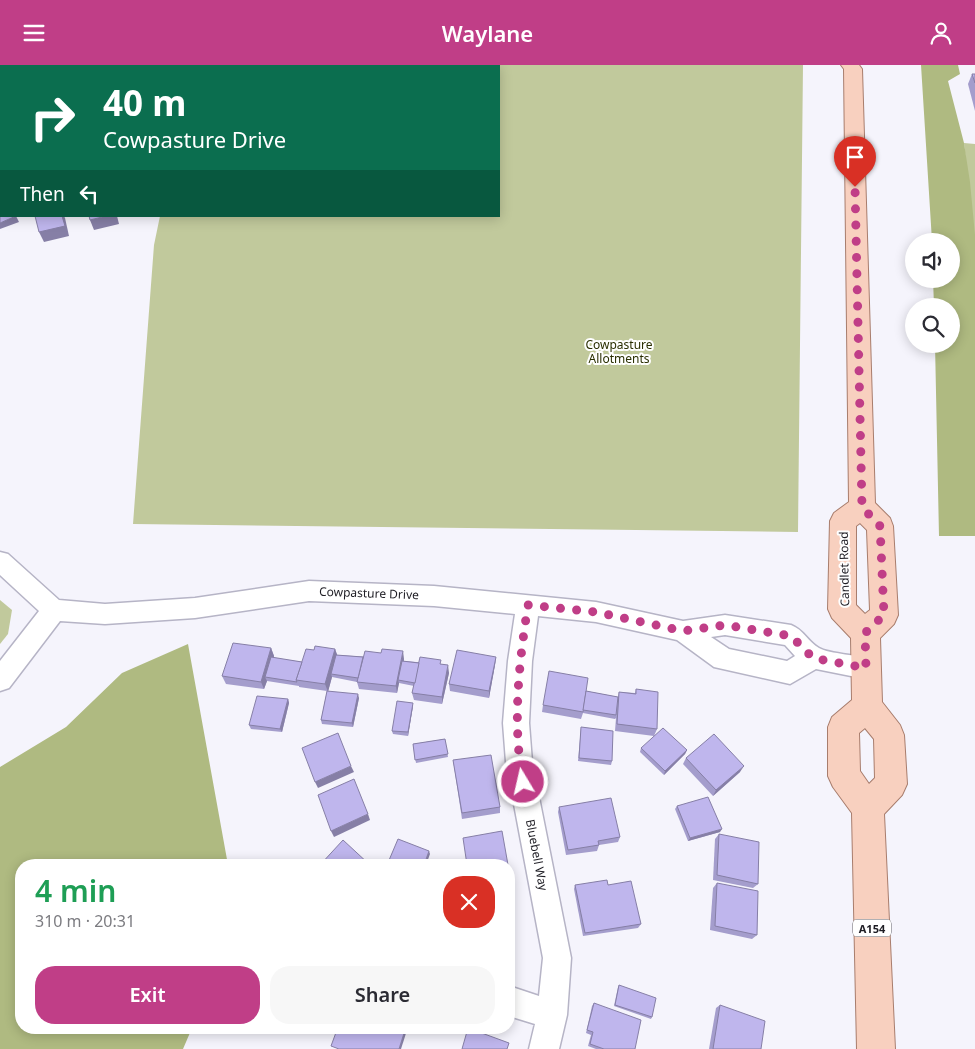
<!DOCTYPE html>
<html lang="en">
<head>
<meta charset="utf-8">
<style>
	body { margin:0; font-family:"Noto Sans",sans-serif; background:#f7f7f7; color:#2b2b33; height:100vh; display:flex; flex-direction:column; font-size:19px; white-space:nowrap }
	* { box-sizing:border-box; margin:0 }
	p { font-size:16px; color:#7c7c81 }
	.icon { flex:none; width:28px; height:28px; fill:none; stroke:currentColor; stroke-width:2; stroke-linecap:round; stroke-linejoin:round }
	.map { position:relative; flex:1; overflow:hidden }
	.side { position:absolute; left:15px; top:794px; width:500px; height:175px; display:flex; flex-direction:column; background:#fff; border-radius:20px; box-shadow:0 2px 12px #0003 }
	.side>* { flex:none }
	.hud { position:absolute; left:0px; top:0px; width:500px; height:152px; box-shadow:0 2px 12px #0003; background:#0b6e4f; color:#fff; overflow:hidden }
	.fabs { position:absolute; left:905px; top:168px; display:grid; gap:10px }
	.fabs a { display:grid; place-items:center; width:55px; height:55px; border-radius:50%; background:#fff; box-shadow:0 2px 12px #0003; font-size:25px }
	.pin { position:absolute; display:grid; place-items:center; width:42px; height:42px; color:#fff; margin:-51px -21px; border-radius:50% 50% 50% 0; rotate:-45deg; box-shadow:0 0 5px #0007 }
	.pin .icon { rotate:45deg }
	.me { position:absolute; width:55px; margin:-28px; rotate:351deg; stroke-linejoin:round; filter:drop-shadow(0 0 4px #0008) }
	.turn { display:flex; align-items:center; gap:18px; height:105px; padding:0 20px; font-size:22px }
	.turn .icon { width:65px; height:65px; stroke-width:2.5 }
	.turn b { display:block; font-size:35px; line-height:42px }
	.then { display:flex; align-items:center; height:48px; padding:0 20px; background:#0003; gap:10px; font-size:19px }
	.round { display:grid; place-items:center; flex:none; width:52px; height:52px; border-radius:20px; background:#f7f7f7 }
	.headline { display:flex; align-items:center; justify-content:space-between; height:85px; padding:0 20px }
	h1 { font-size:30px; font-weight:600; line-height:38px; color:#1e9e55 }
	.action { display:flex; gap:10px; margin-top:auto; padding:10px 20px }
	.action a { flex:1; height:58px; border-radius:20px; background:#c03e87; color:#fff; font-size:20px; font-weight:600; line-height:58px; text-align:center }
	.action a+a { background:#f7f7f7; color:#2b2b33 }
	header { display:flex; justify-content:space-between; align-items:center; height:65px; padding:0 20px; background:#c03e87; color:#fff; font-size:22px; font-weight:600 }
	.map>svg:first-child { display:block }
	.green { fill:#c1c99c }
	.forest { fill:#afba81 }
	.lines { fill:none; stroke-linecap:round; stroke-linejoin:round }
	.minor-casing { stroke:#b6b4c6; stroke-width:3 }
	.primary-casing { stroke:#a87d6d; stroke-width:2 }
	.minor { fill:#fff; fill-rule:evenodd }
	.primary { fill:#f8d0bf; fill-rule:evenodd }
	.wall { fill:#a49dcc }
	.shaded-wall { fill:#867fa6 }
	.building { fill:#bfb6ed; stroke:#867fa6 }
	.route { stroke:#c03e87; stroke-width:9; stroke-dasharray:0 16.2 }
	.labels { text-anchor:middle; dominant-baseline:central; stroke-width:4; stroke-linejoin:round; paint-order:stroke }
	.shield { fill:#fff; stroke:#626166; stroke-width:1 }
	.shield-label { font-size:11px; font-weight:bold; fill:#1e1d24 }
	.park-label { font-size:12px; fill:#2a2f02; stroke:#fff }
	.street-label { font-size:12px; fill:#1e1d24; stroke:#fff }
</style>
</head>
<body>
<header><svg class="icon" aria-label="menu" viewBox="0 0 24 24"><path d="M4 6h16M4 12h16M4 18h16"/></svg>Waylane<svg class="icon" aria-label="person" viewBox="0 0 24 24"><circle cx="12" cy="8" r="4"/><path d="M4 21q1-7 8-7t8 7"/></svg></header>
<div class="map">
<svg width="975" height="984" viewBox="0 0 975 984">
	<rect width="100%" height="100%" fill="#f5f4fc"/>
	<!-- green -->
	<g class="green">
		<path d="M132,0H803L798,467L133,459L154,180L160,151H499V1Z"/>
		<path d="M964,78L975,79V181Z"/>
		<path d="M0,535L12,545L8,569L0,579Z"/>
	</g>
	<!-- forest -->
	<g class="forest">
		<path d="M921,0H958L960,9L948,16L964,78L970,117L975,170V471H939L935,279H951V241H934L933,214H951V176H932Z"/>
		<path d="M188,579L228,800H21V962L192,963L183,984H0V702L66,662L122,608Z"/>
	</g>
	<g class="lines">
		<defs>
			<g id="minor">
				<path d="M0,25L1,26V35H0Z"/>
				<rect x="0" y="127" width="1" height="10"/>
				<path d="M0,487L8,489L59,535L105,539L195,533L309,516L434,521L596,537L683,556L725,550L791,560C804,565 808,577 819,583C829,589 860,590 875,595L878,603L875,611L866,614L816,604L790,619L714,602L677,575L596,557L538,551L532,596L529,658L532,697L571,893L567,950L559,984H529L535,959L509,951V921L539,931L543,893L506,697L503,658L508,596L515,549L434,541L309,536L195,553L105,559L60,556L9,623L0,626V596L39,546L0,510ZM725,570L785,580L795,591L787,596L729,584L711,572Z"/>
			</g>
			<path id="primary" d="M841,0H859L862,4L875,438L890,453L893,461L898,550L894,559L880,573L882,637L900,660L904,670L907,719L902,730L884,749L895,984H857L852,748L833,722L828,711V662L832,652L852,635L851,573L832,553L828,544L830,456L834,448L849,437L844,4ZM860,458L867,465L870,545L865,549L856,540V461ZM865,663L874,674L875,713L869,719L860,706L859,668Z"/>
		</defs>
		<!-- minor casing -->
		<use href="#minor" class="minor-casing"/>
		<!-- primary casing -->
		<use href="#primary" class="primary-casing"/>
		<!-- minor -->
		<use href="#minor" class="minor"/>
		<!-- primary -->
		<use href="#primary" class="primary"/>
	</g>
	<!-- wall -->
	<g class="wall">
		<path d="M972,9H975V46L968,19Z"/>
		<path d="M271,583L274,591V593L302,597L314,585L335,584L337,590L404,594V596L441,599L449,608L442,639L414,635L412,628L414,621L399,618L397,628L359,624L357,617L332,612L328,626L359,633L353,662L322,659L321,655L327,626L299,622V621L267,616L264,624L226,619L222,611Z"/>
		<path d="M496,592L495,600L489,633L450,626L449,619Z"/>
		<path d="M636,624L657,664L654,671L615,666L616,653L615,654L583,648L581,654L542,647L543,640L586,626L618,632L619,627L635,628Z"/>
		<path d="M288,634L289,638L282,667L251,664L249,660Z"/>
		<path d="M413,641L408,671L393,669L392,666Z"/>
		<path d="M581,662L612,696L611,700L578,696Z"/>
		<path d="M445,674L448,692L416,698L413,679Z"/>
		<path d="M641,683L687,685L685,689L664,710L640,687Z"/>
		<path d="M686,693L740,707L713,731L683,699Z"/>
		<path d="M453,695L500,742V748L462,754Z"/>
		<path d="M677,741L720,767L688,776L675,744Z"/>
		<path d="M559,742L620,772L618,777L599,780L597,786L566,790L558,747Z"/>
		<path d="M719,769L758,819L753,823L713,815L715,774Z"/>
		<path d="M509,805L512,824V829H509Z"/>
		<path d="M717,818L757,870L752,874L710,865L713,823Z"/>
		<path d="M575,820H608L641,859L638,863L583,871L574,824Z"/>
		<path d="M619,920L652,952L651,954L614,941L618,922Z"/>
		<path d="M594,938L635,984H596L588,981L591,970L586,968L592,941Z"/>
		<path d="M720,940L761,984H709L716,943Z"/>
	</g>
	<!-- shaded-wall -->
	<g class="shaded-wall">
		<rect x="0" y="44" width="1" height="11"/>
		<path d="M16,151L19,157L0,164V158Z"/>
		<path d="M62,151H64L65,153L69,171L44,177L39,167Z"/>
		<path d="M106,151H117L119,159L94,165L90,155Z"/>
		<path d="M271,583L274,591L268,612H265L267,616L264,624L261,617Z"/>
		<path d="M335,584L338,592L331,609L332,612L328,627L325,619Z"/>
		<path d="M403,586L404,594L400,615H398L399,618L397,628L396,621Z"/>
		<path d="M496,592L495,600L489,633V626Z"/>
		<path d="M448,600L449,608L442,639V632Z"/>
		<path d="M358,629L359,633L353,662L352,658Z"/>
		<path d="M288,634L289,638L282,667L280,664Z"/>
		<path d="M413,638V641L408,671V667Z"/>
		<path d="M687,685L685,689L664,710L665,706Z"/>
		<path d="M351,701L354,707L318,723L315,717Z"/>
		<path d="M744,701L740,707L713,731L716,725Z"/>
		<path d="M368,749L370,755L334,772L331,766Z"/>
		<path d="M722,764L720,767L688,776L690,773Z"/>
		<path d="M429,786L430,789L426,800H424Z"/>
		<path d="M406,962H408L401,984H399Z"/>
	</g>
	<!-- building -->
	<g class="building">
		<path d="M972,9H975V18Z"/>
		<path d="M1,32V44H0V33Z"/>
		<path d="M1,143V151H16L0,158V144Z"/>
		<path d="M35,151H62L65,161L39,167Z"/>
		<path d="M89,151H106L90,155Z"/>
		<path d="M233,578L271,583L261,617L222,611Z"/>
		<path d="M315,581L335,584L325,619L296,615L306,584L314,585Z"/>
		<path d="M382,584L403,586L396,621L357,617L365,586L381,588Z"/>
		<path d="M457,585L496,592L489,626L449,619Z"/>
		<path d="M336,590L363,592L358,613L331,609Z"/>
		<path d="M271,592L302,597L296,615L297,617L265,612Z"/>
		<path d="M420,592L441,595L440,599L448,600L442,632L412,628Z"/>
		<path d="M402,596L419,598L415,618L398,615Z"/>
		<path d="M549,606L588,613L583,647L543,640Z"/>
		<path d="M636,624L658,627L657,664L617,659L619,627L636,629Z"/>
		<path d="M327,626L358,629L352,658L321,655Z"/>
		<path d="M586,626L618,632L616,650L583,645Z"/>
		<path d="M257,631L288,634L280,664L249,660Z"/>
		<path d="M397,636L413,638L408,667L392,666Z"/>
		<path d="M581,662L613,666L612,696L579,693Z"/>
		<path d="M663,663L687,685L665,706L641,683Z"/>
		<path d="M338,668L351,701L315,717L302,683Z"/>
		<path d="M714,669L744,701L716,725L686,693Z"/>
		<path d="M445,674L448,689L415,695L413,679Z"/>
		<path d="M491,690L500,742L462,748L453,695Z"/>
		<path d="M354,714L368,749L331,766L318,730Z"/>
		<path d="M708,732L722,764L690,773L677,741Z"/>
		<path d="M611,733L620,772L598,776L599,780L568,785L559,742Z"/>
		<path d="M502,766L508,800H467L463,773Z"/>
		<path d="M719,769L759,777L758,819L717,810Z"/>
		<path d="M398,774L429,786L424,800H387Z"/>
		<path d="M343,775L370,800H320Z"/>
		<path d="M509,805L512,824L509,825Z"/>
		<path d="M607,815L608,820L631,816L641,859L585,868L575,820Z"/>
		<path d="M717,818L758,826L757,870L715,861Z"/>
		<path d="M509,860L514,861L509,878Z"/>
		<path d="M619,920L656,933L652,952L615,940Z"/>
		<path d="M594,938L641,955L635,984H604L590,979L593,967L587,965Z"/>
		<path d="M720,940L765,956L761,984H713Z"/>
		<path d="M338,962H406L399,984H339L331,981Z"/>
		<path d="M468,963L509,978L507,984H462Z"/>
	</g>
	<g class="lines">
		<!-- route -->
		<path class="route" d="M523,717C512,658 519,598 528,540L596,547L683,566L725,560L791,571L813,593L866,603L865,568L884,550L880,461L862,442L855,122"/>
	</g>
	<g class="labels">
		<!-- shield labels -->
		<rect class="shield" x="853" y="854.5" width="38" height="17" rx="4"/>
		<g class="shield-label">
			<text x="872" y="863">A154</text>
		</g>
		<!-- park labels -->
		<g class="park-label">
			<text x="619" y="279">Cowpasture<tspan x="619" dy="14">Allotments</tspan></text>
		</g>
		<!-- street labels -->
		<g class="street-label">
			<text transform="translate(844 504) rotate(-91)">Candlet Road</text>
			<text transform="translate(369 528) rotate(2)">Cowpasture Drive</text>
			<text transform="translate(537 790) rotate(79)">Bluebell Way</text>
		</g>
	</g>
</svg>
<div class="fabs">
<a><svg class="icon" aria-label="sound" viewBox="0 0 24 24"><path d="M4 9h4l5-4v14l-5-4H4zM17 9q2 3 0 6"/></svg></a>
<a><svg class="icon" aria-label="search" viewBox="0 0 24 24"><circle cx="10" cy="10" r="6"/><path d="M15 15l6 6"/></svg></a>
</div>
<div class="pin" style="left:855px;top:122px;background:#d93025"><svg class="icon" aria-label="arrive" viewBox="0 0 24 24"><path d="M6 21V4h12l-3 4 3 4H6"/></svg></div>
<svg class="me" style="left:523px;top:717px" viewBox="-20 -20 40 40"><circle r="17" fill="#c03e87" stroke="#fff" stroke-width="3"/><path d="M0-11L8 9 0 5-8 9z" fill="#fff"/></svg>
<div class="hud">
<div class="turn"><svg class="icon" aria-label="right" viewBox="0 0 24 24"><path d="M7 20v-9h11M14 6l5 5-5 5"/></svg><div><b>40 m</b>Cowpasture Drive</div></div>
<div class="then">Then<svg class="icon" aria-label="left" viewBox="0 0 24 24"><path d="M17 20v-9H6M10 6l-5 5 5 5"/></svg></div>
</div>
<section class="side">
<div class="headline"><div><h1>4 min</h1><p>310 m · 20:31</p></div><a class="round" style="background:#d93025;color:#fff"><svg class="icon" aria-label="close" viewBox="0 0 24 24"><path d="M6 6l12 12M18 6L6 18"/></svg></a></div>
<div class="action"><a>Exit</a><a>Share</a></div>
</section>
</div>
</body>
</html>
